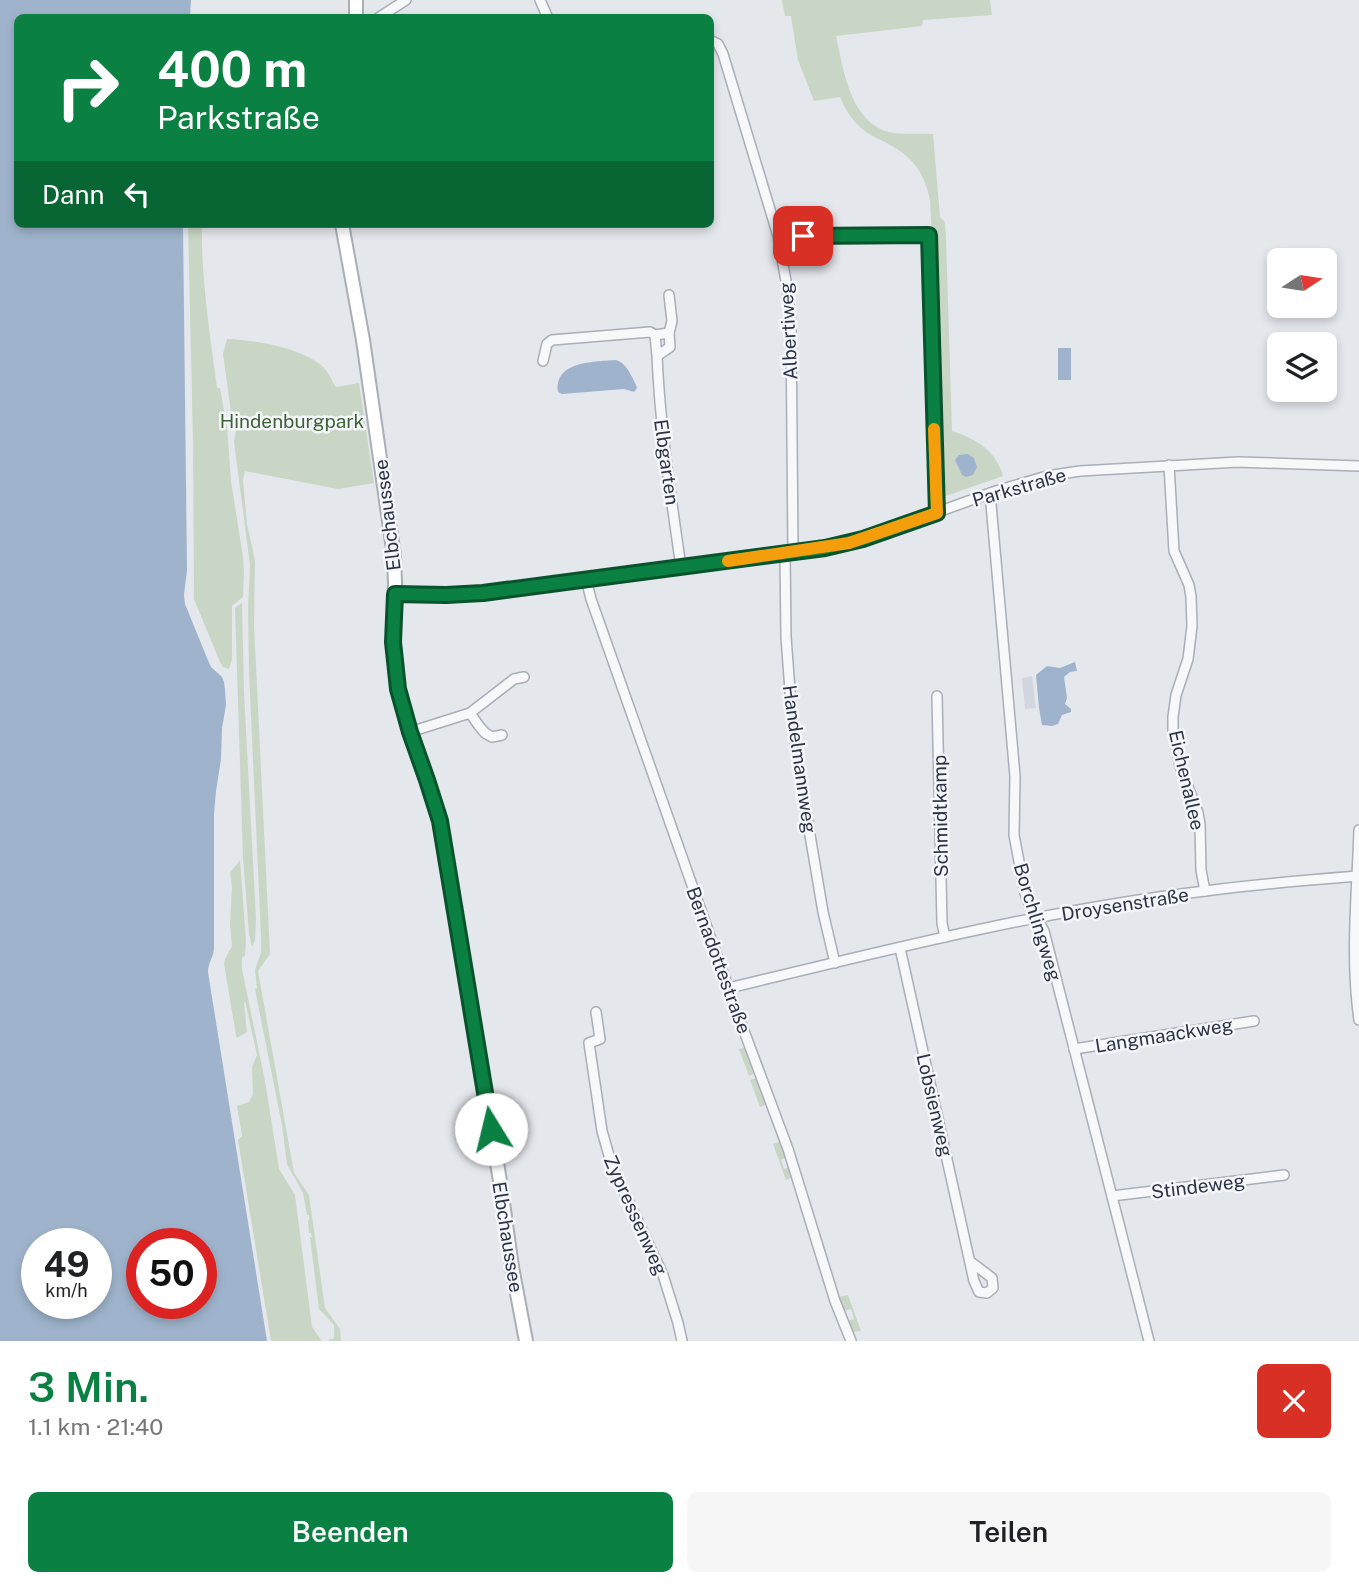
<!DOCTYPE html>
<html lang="de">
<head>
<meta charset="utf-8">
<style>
	body { margin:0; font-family:"Public Sans",sans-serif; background:#f6f6f6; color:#202124; height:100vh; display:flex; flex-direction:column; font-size:26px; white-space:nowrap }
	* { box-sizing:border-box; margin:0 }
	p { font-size:23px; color:#757577 }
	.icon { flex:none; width:38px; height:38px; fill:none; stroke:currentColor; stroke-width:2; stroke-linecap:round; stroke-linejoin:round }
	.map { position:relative; height:1341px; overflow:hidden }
	.drawer { display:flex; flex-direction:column; background:#fff; flex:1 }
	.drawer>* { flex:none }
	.guide { position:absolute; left:14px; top:14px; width:700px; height:214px; border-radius:10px; box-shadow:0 4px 10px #0003; background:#0b8043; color:#fff; overflow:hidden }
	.needle { width:46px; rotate:78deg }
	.controls { position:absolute; left:1267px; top:248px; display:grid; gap:14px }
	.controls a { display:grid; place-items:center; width:70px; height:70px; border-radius:10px; background:#fff; box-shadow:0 4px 10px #0003; font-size:35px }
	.speed { position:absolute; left:21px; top:1228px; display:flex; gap:14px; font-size:35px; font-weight:700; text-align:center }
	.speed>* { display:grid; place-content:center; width:91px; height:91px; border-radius:50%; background:#fff; box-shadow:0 4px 10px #0003; line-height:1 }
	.speed small { font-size:18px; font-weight:400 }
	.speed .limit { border:10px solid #d22; background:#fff; color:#111 }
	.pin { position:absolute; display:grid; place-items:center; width:60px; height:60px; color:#fff; margin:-30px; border-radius:14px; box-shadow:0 4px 10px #0006 }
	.me { position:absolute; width:77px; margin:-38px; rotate:351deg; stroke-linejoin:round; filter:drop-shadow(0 0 5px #0008) }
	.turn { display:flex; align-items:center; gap:24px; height:147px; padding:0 28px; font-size:32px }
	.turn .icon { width:91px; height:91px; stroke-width:2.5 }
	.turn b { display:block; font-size:49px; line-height:60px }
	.then { display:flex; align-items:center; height:66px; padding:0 28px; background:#0003; gap:14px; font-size:26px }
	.round { display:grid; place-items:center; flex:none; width:74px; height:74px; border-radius:10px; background:#f6f6f6 }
	.headline { display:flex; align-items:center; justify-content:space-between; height:119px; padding:0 28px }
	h1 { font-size:42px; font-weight:600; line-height:52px; color:#0b8043 }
	.cta { display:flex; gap:14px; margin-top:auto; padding:14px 28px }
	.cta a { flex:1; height:80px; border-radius:10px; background:#0b8043; color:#fff; font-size:28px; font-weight:600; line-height:80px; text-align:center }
	.cta a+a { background:#f6f6f6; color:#202124 }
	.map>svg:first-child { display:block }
	.built { fill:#d2d6de }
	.green { fill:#c9d6c5 }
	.water { fill:#9fb4cc; fill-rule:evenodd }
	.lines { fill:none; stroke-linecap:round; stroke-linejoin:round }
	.minor-casing { stroke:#a9aeb7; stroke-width:12 }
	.secondary-casing { stroke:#a9aeb7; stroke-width:16 }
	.minor { stroke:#f7f8fa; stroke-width:9 }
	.secondary { stroke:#fff; stroke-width:12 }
	.route-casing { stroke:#07532c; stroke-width:18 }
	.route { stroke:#0b8043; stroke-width:12 }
	.slow { stroke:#f59e0b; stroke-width:12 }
	.labels { text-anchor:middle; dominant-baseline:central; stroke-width:5; stroke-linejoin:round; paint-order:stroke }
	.street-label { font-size:19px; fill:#2b3445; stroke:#f4f6f9 }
	.park-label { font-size:19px; fill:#3f6138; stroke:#f4f6f9 }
</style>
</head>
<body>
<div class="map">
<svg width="1359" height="1341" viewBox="0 0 1359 1341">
	<rect width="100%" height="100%" fill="#e4e7ec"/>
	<!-- built -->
	<path class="built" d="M1032,676L1036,708L1025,709L1022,678Z"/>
	<!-- green -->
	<g class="green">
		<path d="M782,0H990L992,15L923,20L922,26L836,36C843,68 850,122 889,132C901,135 920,133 933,134L940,217L945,222L946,239L952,431C976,439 996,450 1003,476L940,498L935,294L930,200C925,174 913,157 890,145C882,140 873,137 866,132C854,123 845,110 840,97L814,101L798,60L791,16H785Z"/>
		<path d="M188,224H202C201,279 210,334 217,388H220L227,427L231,481L243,557L244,572L243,597L232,606V659L229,669L223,667L220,662L194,599L193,442Z"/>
		<path d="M227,339C254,340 304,348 324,368C329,373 332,381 336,387L359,383L374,483L338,489L245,471L243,480L247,524L255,560L254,625L270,954L258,971L294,1173L309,1195L325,1308L340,1329L341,1341H329V1339H334V1325L319,1309L310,1237H312L311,1233H309L308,1220H309V1215H307L303,1193L287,1164L282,1125L255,989L257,988L255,970L261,953V936L249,672L248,609L250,565L234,442L236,430L232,419L223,354Z"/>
		<path d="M242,603L244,693L256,918L255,940L252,947L249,933L243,858L235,608Z"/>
		<path d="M240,860L246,941L245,955L242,958V969L265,1081L279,1169L295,1195L312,1327L322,1341H271L238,1140L242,1136L237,1106L249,1102L253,1094L252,1067L257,1055L245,1001L244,1004L247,1032L237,1038L236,1035L224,964L225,959L232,946L230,925L232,886L230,873Z"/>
		<path d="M746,1047L755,1073L749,1076L739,1049Z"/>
		<path d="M756,1078H757L767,1104L760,1107L750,1080Z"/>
		<path d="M779,1142L781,1143L786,1157L781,1160L784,1169L789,1167L793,1177L786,1180L773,1144Z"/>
		<path d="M848,1295L861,1331L852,1332L847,1321L854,1319L851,1309L843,1311L838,1299L839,1297Z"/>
	</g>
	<!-- water -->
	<g class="water">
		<path d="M0,0H191L190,17L18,18V224H183L187,570L184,595L185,604L207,658L211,667L222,677L224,682L225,690L226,705L222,728L221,759L216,791L214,814V949C213,958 208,963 208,972L267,1341H0ZM96,1244V1304H37V1244ZM201,1244V1304H142V1244Z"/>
		<rect x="1058" y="348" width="13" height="32"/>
		<path d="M615,360C625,361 632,376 636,385L637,388L634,392L624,389L562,394L558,392C554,361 593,362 615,360Z"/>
		<path d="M968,454L974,458L977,467L973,475L966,477L962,475L955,460L959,455Z"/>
		<path d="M1075,662L1077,671L1070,672L1064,677L1067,698L1065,704L1071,709V712L1062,715L1058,724L1052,726L1042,725L1039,708L1036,675L1047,666L1060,668Z"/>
	</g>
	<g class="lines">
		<defs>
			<g id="minor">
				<path d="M540,0L548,18"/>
				<path d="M378,18L406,0"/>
				<path d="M710,40L718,44L723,54L778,236L786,281L791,322L793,552"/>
				<path d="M778,236L929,235L937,514"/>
				<path d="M669,295L672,321L669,333"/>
				<path d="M657,356L655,335L669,333L670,347L657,356C660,427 671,497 681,567"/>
				<path d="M543,361L547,344L552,340L650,332L655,335"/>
				<path d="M1169,465L1174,551L1189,585L1191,597L1192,626L1188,659L1176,695L1173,717V731L1180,766L1198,813L1200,824L1201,870L1205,891"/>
				<path d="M990,493L1015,776L1014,835L1025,893L1029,904L1044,931L1149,1341"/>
				<path d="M785,553L786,637L791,704L796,752L823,912L835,963"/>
				<path d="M586,579L591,599L734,1004L788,1149L835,1301L851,1341"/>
				<path d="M395,594L446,595L479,593L825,548L863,539L996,491L1047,476L1080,471L1238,462L1359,466"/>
				<path d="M937,696L942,923L945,937"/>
				<path d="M470,713L479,726L485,733L492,737L502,735"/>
				<path d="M410,732L470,713L514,679L524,677"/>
				<path d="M1359,830C1357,893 1350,957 1359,1020"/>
				<path d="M900,948L974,1281L979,1292L987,1293L993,1288L992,1278L971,1262"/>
				<path d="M729,988C886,950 1044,910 1205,891C1256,884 1308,880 1359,876"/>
				<path d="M596,1012L600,1039L589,1043L602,1131L612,1166L663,1275L678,1323L682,1341"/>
				<path d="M1074,1049L1254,1021"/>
				<path d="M1112,1196L1284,1175"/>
			</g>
			<g id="secondary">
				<path d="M356,0V18"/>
				<path d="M342,224L363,340L394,556L395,583L393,642L398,689L410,732L440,821L500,1181L512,1267L526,1341"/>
			</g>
		</defs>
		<!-- minor casing -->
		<use href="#minor" class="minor-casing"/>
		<!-- secondary casing -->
		<use href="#secondary" class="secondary-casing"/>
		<!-- minor -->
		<use href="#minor" class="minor"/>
		<!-- secondary -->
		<use href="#secondary" class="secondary"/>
	</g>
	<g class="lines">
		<defs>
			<path id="route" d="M491,1129L440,821L427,780L410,732L398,689L393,642L395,594L446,595L483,593L825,548L863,539L937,513L929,235L803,236"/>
		</defs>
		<!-- route casing -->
		<use href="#route" class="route-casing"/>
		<!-- route -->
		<use href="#route" class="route"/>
		<!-- slow -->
		<path class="slow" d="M728,561L849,543L937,513L934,429"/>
	</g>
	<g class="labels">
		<!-- street labels -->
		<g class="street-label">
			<text transform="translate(788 331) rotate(-93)">Albertiweg</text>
			<text transform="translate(667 462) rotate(82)">Elbgarten</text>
			<text transform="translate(1019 487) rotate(-16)">Parkstraße</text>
			<text transform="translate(387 515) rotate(-97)">Elbchaussee</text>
			<text transform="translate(800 759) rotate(82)">Handelmannweg</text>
			<text transform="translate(1187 780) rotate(77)">Eichenallee</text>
			<text transform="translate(940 816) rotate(-91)">Schmidtkamp</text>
			<text transform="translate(1125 904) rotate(-9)">Droysenstraße</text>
			<text transform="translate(1038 922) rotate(73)">Borchlingweg</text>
			<text transform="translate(719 960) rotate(70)">Bernadottestraße</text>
			<text transform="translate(1164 1035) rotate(-9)">Langmaackweg</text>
			<text transform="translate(935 1105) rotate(77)">Lobsienweg</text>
			<text transform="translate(1198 1186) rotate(-7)">Stindeweg</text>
			<text transform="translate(636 1215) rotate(66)">Zypressenweg</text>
			<text transform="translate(508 1237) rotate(81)">Elbchaussee</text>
		</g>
		<!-- park labels -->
		<g class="park-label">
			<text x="292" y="421">Hindenburgpark</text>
		</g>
	</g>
</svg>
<div class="controls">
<a><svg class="needle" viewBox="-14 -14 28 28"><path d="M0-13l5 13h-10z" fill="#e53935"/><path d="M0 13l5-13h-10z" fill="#757577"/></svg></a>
<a><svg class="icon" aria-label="layers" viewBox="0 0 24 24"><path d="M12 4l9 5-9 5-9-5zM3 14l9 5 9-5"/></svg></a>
</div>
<div class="speed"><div>49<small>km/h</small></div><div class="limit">50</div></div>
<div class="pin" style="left:803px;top:236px;background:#d93025"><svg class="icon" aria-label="arrive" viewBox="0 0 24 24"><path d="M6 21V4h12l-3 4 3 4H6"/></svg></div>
<svg class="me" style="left:491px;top:1129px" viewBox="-20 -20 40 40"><circle r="19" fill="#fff"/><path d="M0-13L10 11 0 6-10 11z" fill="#0b8043"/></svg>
<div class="guide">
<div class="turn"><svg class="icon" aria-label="right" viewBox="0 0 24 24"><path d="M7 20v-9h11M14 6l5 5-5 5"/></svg><div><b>400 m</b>Parkstraße</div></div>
<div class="then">Dann<svg class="icon" aria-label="left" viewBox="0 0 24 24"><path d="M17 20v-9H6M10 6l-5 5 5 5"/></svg></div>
</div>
</div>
<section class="drawer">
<div class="headline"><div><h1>3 Min.</h1><p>1.1 km · 21:40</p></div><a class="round" style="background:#d93025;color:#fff"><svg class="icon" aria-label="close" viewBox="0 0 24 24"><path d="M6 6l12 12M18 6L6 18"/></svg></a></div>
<div class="cta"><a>Beenden</a><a>Teilen</a></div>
</section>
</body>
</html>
